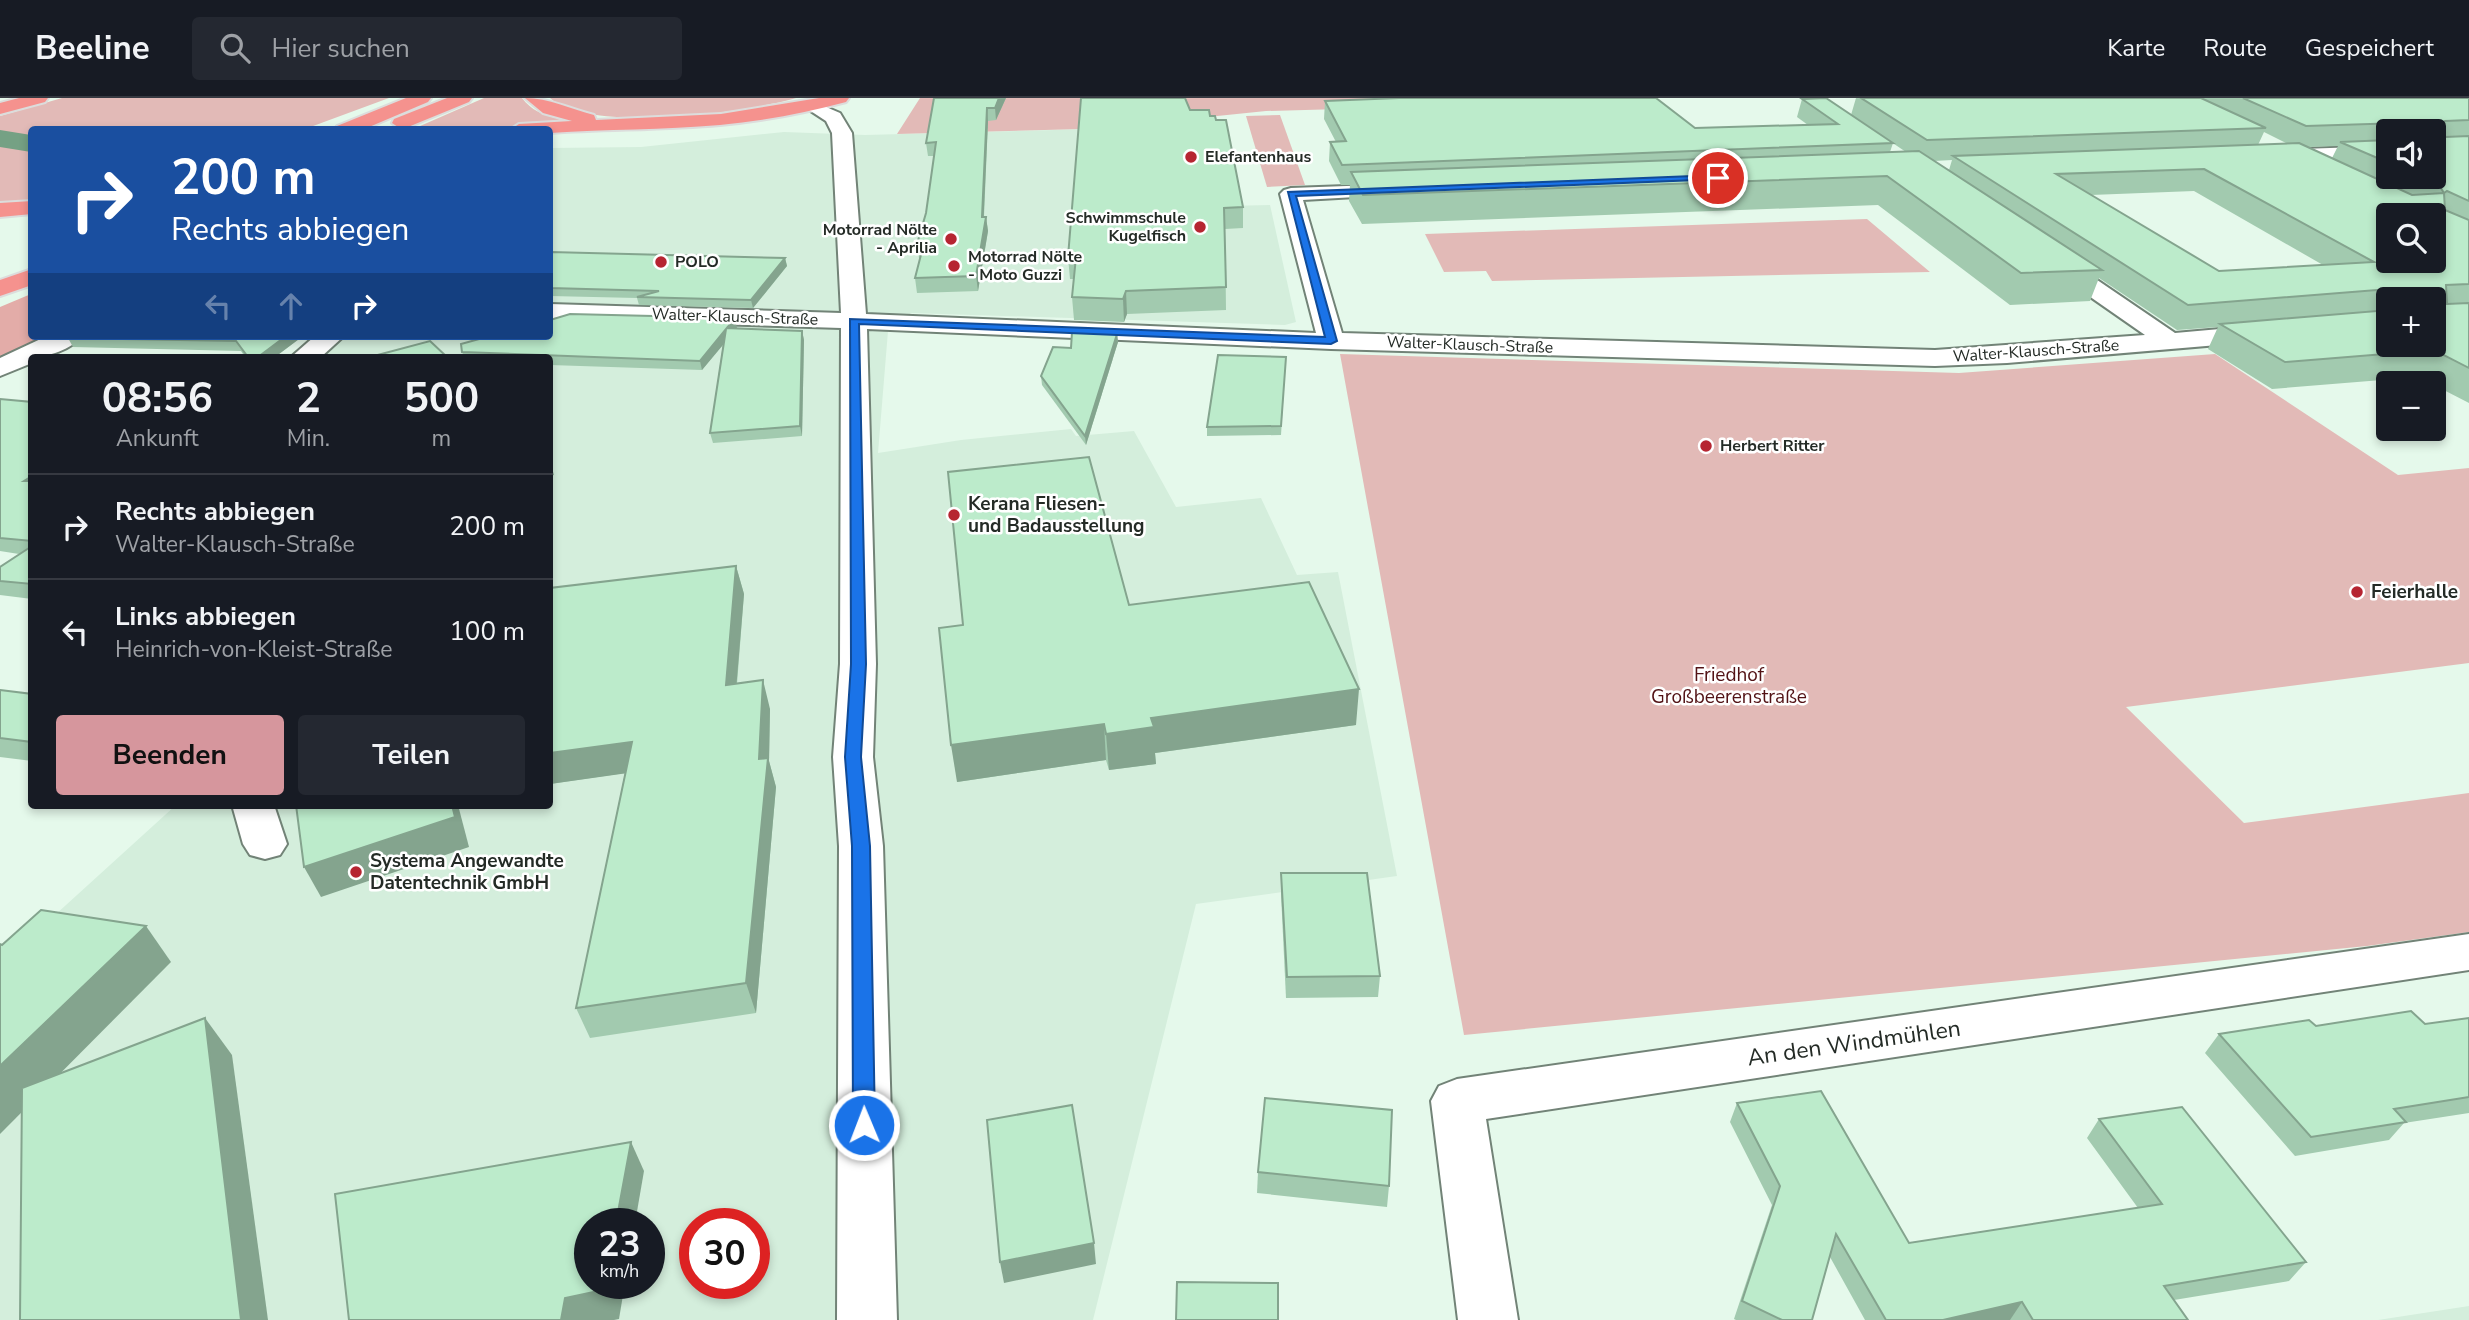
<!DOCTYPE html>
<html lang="de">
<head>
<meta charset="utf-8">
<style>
	body { margin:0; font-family:"Nunito Sans",sans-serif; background:#242831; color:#f1f3f6; height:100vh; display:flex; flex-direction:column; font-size:26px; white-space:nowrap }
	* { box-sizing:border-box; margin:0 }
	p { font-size:23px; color:#9ea1a6 }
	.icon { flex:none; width:38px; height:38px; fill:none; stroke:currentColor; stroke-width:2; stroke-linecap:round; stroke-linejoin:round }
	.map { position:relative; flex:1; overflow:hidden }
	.details { position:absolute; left:28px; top:256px; width:525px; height:455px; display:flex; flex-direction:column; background:#171b24; border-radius:7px; box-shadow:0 4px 10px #0003 }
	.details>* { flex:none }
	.guide { position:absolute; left:28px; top:28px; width:525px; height:214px; border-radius:7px; box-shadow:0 4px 10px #0003; background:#1a4fa0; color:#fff; overflow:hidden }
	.buttons { position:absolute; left:2376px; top:21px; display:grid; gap:14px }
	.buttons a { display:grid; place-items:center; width:70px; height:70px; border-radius:7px; background:#171b24; box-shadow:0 4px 10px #0003; font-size:35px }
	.speed { position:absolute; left:574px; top:1110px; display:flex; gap:14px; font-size:35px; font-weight:700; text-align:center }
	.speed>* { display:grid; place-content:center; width:91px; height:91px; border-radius:50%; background:#171b24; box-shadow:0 4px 10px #0003; line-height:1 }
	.speed small { font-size:18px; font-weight:400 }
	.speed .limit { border:10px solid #d22; background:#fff; color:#111 }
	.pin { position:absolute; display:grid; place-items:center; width:60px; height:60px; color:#fff; margin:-30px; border:4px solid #fff; border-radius:50%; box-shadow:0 2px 7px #0007 }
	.me { position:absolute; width:77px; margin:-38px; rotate:359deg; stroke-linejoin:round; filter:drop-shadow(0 0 5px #0008) }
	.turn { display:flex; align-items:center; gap:24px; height:147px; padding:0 28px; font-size:32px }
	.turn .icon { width:91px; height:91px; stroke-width:2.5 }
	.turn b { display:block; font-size:49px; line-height:60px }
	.lanes { display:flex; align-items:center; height:66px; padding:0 28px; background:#0003; justify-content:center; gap:35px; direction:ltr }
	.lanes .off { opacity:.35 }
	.eta { display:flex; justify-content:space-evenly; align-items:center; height:119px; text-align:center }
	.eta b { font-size:42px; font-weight:700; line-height:49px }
	.button { display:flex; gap:14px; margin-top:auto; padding:14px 28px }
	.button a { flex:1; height:80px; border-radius:7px; background:#d6969d; color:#111; font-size:28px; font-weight:700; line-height:80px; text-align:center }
	.button a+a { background:#242831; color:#f1f3f6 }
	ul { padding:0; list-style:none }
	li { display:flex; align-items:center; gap:21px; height:105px; padding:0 28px; border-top:2px solid #363941 }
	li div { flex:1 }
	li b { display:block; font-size:26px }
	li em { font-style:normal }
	header { display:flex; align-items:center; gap:42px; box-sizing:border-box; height:98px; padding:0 35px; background:#171b24; border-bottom:2px solid #363941 }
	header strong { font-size:33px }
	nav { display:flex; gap:38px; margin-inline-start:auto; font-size:24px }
	.search { width:490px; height:63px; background:#242831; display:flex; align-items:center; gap:18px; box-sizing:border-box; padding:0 24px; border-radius:7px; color:#9ea1a6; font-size:26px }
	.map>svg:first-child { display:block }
	.built { fill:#d4eedc; fill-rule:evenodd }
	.green { fill:#e2bab7 }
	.forest { fill:#e3aca8 }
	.water { fill:#75a184 }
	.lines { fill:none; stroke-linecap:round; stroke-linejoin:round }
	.minor-casing { stroke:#728377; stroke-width:4 }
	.highway-casing { stroke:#dcdddc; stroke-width:4 }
	.minor { fill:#fff; fill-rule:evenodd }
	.highway { fill:#f5928e; fill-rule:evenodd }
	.wall { fill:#a2caaf; fill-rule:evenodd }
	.shaded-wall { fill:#84a48e }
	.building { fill:#bcebcb; stroke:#84a48e; stroke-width:2; fill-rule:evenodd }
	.route { fill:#1a73e8; stroke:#114b97; stroke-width:2 }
	.poi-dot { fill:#b62531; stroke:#fff; stroke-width:2.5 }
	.labels { text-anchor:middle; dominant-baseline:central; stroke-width:5; stroke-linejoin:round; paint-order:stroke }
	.far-poi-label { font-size:16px; font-weight:bold; fill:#242b26; stroke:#fff; text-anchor:start }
	.far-street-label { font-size:16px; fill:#242b26; stroke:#fff }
	.poi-label { font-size:19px; font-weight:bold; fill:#242b26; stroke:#fff; text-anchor:start }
	.park-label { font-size:19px; fill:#521215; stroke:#fff }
	.near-street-label { font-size:23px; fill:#242b26; stroke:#fff }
</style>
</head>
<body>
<header>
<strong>Beeline</strong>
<div class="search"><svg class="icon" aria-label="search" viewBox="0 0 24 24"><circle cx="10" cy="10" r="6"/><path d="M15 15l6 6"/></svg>Hier suchen</div>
<nav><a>Karte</a><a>Route</a><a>Gespeichert</a></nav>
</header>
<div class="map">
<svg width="2469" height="1222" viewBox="0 0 2469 1222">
	<rect width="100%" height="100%" fill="#e5f9eb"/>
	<!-- built -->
	<g class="built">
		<path d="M1133,30L1137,110L1270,107L1296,224L1285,227L911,215L888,233L878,355L961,342L1071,331L1076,338L1134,333L1176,409L1261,400L1297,477L1338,474L1397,778L1196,806L1093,1222H0V867L176,707H550V259H304L331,238H550V50L641,49L784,34L865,37ZM590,1125H649V1185H590ZM695,1125H754V1185H695Z"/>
		<path d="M2469,1208V1222H2378Z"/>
	</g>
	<!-- green -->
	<g class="green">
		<path d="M62,0H389L305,31L32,32L31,102L0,105V18Z"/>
		<path d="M484,0H522C540,24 571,22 599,24L478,32H411Z"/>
		<path d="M550,0H796C744,15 592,36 550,0Z"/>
		<path d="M920,0H1584L1589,4L1266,13L1188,21L1158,29L897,36Z"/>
		<path d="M1280,17L1305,87L1267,89L1246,18Z"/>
		<path d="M1867,121L1930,174L1492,183L1486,173L1444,174L1425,136Z"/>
		<path d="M1340,256L1959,275L2215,256L2398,377L2469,370V565L2126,609L2244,725L2469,695V834L2367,848L1464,937Z"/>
	</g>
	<!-- forest -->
	<path class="forest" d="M31,196L32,238H48L0,260V209Z"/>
	<!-- water -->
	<path class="water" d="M0,32L31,37V54L0,49Z"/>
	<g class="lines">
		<defs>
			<g id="minor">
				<path d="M812,3L840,15L852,35L866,216L1316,235L1280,96L1284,92L1291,90L1402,86L1409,88L1413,92L1409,96L1303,102L1342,235L1935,252L2145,237L2043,166L2039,161L2043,156H2059L2175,235L2265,227L2274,230L2278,235L2274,240L2265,243L2007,265L1935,268L1331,251L867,231L876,566L873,659L883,748L897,1222H837L839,748L833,659L840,566L841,230L550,221V206L841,215L832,35L826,23L803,8Z"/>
				<path d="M2389,48V60L2270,64L2263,62L2260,58L2263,54L2270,52Z"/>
				<path d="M47,238H81C72,252 47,259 32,259V265L0,278V260Z"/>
				<path d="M315,238H344L321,259H291Z"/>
				<path d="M232,707H274L287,746L280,757L265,761L250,757L243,746Z"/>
				<path d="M2469,836V872L1486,1021L1518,1222H1458L1431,1003L1439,988L1457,981Z"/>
			</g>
			<g id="highway">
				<path d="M19,0H48L45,4L0,16V5Z"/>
				<path d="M406,0H431L428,4L362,32H335L337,28Z"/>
				<path d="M447,0H472L469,4L408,29L401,31L392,25L394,21Z"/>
				<path d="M525,0C549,0 570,11 594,17L596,22L721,16L819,0H849L846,4C805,15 763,23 720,27C664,32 606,31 550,35V32H510L519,26L572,23L543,15Z"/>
				<path d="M32,103V116L0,119V105Z"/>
				<path d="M32,171V187L0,198V182Z"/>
			</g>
		</defs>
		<!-- minor casing -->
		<use href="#minor" class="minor-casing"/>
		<!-- highway casing -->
		<use href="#highway" class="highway-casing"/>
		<!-- minor -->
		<use href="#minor" class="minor"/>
		<!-- highway -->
		<use href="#highway" class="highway"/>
	</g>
	<!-- wall -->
	<g class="wall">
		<path d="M1006,0L996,22L988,23L984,119H986L988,133L978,193L917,195L915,180L920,160H919L917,146L926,115L935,58H928L926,45Z"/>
		<path d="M1856,0H2469V305L2434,287V285H2432L2419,279L2272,291L2208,251L2218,229L2177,232L2099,180L2090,203L2010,207L1878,107L1362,126L1349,103L1350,87H1341L1329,63L1330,44H1336L1324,21L1325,3L1695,30L1808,27L1797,19L1802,1L1893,45L1890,54H1906L1851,17ZM2389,33H2434V79H2389ZM2264,34L2288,46L2258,47ZM2338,48L2332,60L2308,49ZM1952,62L1949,72L1934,63ZM2194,93L2323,167L2219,173L2091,97ZM2389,201H2434L2389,247Z"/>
		<path d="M1190,12L1243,109V130L1225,131L1226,212L1127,216L1124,224L1074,222L1072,199L1074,181H1070L1068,159Z"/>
		<path d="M550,154L785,160L787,168L753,210L639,207L637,200L550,198Z"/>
		<path d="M737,230L736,231L802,233L804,242L802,338L713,345L710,335L723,246L702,272L550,267V259H464L462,254Z"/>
		<path d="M1117,236L1118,244L1086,347L1042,287L1041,278L1071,250Z"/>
		<path d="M70,238H303L275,259H245L241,253L73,249L68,240Z"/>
		<path d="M1286,259L1281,337L1207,338V329Z"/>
		<path d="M0,301L32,304V501L0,497V469L19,456L0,453Z"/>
		<path d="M736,468L744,496L737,586L770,611L769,663L776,689L756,915L590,940L576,910L625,675L550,686V490Z"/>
		<path d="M1129,507L1356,627L1155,655L1156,666L1109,672L1106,662L957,684Z"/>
		<path d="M0,592L32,596V663L0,659Z"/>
		<path d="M1281,775L1380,878L1378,899L1286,900L1281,796Z"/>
		<path d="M2469,920V1015L2404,1025L2389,1042L2295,1058L2205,955L2219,936L2316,928L2425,926Z"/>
		<path d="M1737,1005L1909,1145L2138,1110L2087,1040L2099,1021L2306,1164L2289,1183L2174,1202L2188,1222H1865L1830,1159L1812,1222H1736L1734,1221L1772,1107L1730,1024Z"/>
		<path d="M1258,1074L1389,1088L1387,1109L1257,1095Z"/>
	</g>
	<!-- shaded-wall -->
	<g class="shaded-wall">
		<path d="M999,0H1006L996,22L995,10Z"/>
		<path d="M987,10L988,23L983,133L982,119Z"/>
		<path d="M986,119L988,133L978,193L976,178Z"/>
		<path d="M785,160L787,168L753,210L751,202Z"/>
		<path d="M1126,193L1127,216L1124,224L1123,201Z"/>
		<path d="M735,220L737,230L729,240L727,230Z"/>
		<path d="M726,231L728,241L702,272L700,263Z"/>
		<path d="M802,233L804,242L802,338L800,328Z"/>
		<path d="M1117,236L1118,244L1086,347L1085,338Z"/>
		<path d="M286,238H303L275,259H258Z"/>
		<path d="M550,363L554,377L550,378Z"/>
		<path d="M736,468L744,496L734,616L726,587Z"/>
		<path d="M763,582L770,611L769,663L776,689L756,915L746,885L759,661Z"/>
		<path d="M1359,591L1356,627L1155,655L1156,666L1109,672L1106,636L1151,620Z"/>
		<path d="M1104,626L1106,662L957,684L951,647Z"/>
		<path d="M632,644L642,673L550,686V655Z"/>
		<path d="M452,707H458L469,749L321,799L304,769Z"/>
		<path d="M146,828L171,864L0,1036V968Z"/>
		<path d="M205,920L232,957L268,1222H241Z"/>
		<path d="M631,1044L644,1073L635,1125H616Z"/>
		<path d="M1094,1145L1096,1166L1004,1185L1000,1164Z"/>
		<path d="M605,1185H625L619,1221L614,1222H561L565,1200Z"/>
		<path d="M2022,1204L2010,1222H1943Z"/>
	</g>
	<!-- building -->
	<g class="building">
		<path d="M934,0H999L995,10H987L982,119H986L976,178L915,180L924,145L917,146L926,115L936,44L926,45Z"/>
		<path d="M1081,0H1185L1190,12H1209L1210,18H1215L1216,22H1226L1243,109L1224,110L1226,189L1126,193L1123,201L1072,199L1076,159H1068Z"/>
		<path d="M1399,0H1656L1695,30L1838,26L1802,1L1826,0L1893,45L1342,67L1330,44L1346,43L1325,3Z"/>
		<path d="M1861,0H2201L2266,30L1927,42Z"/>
		<path d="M2243,0H2469V22L2445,23L2442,25V37L2445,39L2469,38V103L2447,93L2444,95L2439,87L2420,79H2434V33H2402L2401,25L2306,28Z"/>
		<path d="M2389,42V65L2340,44Z"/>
		<path d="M2299,45L2412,97L2444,95L2445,112L2469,122V186L2446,187L2447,206L2469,205V270L2434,252L2285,264L2220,226L2389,212V247H2434V201H2404L2405,193L2402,190L2188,207L1953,58ZM2204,71L2374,164L2219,173L2056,76ZM2389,117H2434V163H2389Z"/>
		<path d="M1919,53L2102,172L2021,175L1887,78L1363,97L1351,74Z"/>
		<path d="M550,154L785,160L751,202L637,199L659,193L550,190Z"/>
		<path d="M570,216L735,220L727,230L802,233L800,328L710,335L726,231L700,263L462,254L461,246L490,238H550V222Z"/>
		<path d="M1072,234L1117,236L1085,338L1041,278L1053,249L1071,250Z"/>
		<path d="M70,238H286L258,259H248L236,243L68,240Z"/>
		<path d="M430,243L447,259H370Z"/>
		<path d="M1218,257L1286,259L1281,328L1207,329Z"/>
		<path d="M0,301L32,304V378L24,383H32V443L0,440Z"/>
		<path d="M1089,359L1129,507L1309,484L1359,591L1151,620L1154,629L1106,636L1104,626L951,647L939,530L963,527L948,374Z"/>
		<path d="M32,448V486L0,483V469Z"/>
		<path d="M736,468L726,587L763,582L759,661L768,660L746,885L576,910L632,644L550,655V490Z"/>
		<path d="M0,592L32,596V644L0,640Z"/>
		<path d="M296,707H452L455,719L304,769Z"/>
		<path d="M1281,775H1367L1380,878L1287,879Z"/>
		<path d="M41,812L146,828L0,968V846L2,847Z"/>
		<path d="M2411,913L2425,926L2469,920V999L2394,1011L2406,1024L2311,1039L2219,936L2309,922L2316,928Z"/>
		<path d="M205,920L241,1222H20L22,990Z"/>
		<path d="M1821,993L1909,1145L2162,1106L2099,1021L2182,1009L2306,1164L2164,1188L2188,1222H2033L2022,1204L1943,1222H1886L1836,1136L1812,1222H1782L1742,1203L1780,1088L1737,1005Z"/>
		<path d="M1265,1000L1392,1012L1389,1088L1258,1074Z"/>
		<path d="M1072,1007L1094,1145L1000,1164L987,1022Z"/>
		<path d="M631,1044L616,1125H590V1185H605L603,1192L565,1200L561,1222H349L335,1096Z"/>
		<path d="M1177,1184L1278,1185V1222H1176Z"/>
	</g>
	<!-- route -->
	<path class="route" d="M1718,77L1721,81L1296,98L1337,243L1331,246L859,226L866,566L861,659L870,748L875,1027L872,1033L864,1036L857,1033L853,1027L852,748L845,659L851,566L850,221L1325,239L1288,94Z"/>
	<!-- markers -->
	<g class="poi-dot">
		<circle cx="1191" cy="59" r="7"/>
		<circle cx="1200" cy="129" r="7"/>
		<circle cx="951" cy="141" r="7"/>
		<circle cx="661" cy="164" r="7"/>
		<circle cx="954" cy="168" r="7"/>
		<circle cx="1706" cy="348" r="7"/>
		<circle cx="954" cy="417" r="7"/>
		<circle cx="2357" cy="494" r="7"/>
		<circle cx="356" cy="774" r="7"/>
	</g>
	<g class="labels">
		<!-- far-poi labels -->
		<g class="far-poi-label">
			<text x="1205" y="59">Elefantenhaus</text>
			<text x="1186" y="120" text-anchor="end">Schwimmschule<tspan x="1186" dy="18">Kugelfisch</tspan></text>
			<text x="937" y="132" text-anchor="end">Motorrad Nölte<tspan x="937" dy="18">- Aprilia</tspan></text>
			<text x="968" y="159">Motorrad Nölte<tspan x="968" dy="18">- Moto Guzzi</tspan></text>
			<text x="675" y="164">POLO</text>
			<text x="1720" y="348">Herbert Ritter</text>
		</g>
		<!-- far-street labels -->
		<g class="far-street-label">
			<text transform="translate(735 219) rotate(2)">Walter-Klausch-Straße</text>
			<text transform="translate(1470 247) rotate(2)">Walter-Klausch-Straße</text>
			<text transform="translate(2036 253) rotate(-4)">Walter-Klausch-Straße</text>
		</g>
		<!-- poi labels -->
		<g class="poi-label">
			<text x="968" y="406">Kerana Fliesen-<tspan x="968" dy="22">und Badausstellung</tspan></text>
			<text x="2371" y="494">Feierhalle</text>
			<text x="370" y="763">Systema Angewandte<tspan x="370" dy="22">Datentechnik GmbH</tspan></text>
		</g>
		<!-- park labels -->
		<g class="park-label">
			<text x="1729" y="577">Friedhof<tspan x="1729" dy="22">Großbeerenstraße</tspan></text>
		</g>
		<!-- near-street labels -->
		<g class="near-street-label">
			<text transform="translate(1854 945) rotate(-8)">An den Windmühlen</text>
		</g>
	</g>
</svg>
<div class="buttons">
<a><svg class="icon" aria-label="sound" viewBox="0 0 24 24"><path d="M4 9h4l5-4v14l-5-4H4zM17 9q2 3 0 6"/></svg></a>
<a><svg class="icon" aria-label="search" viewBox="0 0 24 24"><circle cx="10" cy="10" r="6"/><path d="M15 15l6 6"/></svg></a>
<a>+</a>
<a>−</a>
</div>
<div class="speed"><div>23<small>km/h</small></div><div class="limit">30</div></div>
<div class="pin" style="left:1718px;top:80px;background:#d93025"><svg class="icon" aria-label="arrive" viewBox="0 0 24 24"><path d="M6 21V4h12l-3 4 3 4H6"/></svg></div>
<svg class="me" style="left:864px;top:1027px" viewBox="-20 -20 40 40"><circle r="17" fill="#1a73e8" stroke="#fff" stroke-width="3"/><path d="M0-11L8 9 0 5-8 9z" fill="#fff"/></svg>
<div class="guide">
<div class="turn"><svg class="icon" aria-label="right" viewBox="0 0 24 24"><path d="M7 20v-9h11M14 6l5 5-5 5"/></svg><div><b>200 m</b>Rechts abbiegen</div></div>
<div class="lanes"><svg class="icon off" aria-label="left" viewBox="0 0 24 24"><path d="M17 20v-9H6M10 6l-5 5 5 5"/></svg><svg class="icon off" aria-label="ahead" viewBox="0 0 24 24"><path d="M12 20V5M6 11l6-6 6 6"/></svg><svg class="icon" aria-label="right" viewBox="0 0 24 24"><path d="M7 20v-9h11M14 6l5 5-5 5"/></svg></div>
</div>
<section class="details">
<div class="eta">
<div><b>08:56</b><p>Ankunft</p></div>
<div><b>2</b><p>Min.</p></div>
<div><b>500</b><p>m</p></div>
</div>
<ul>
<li><svg class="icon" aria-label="right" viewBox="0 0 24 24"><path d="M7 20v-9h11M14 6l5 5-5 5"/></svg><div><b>Rechts abbiegen</b><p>Walter-Klausch-Straße</p></div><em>200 m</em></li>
<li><svg class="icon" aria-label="left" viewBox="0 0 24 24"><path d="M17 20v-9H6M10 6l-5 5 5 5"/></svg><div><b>Links abbiegen</b><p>Heinrich-von-Kleist-Straße</p></div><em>100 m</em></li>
</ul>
<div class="button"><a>Beenden</a><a>Teilen</a></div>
</section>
</div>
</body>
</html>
